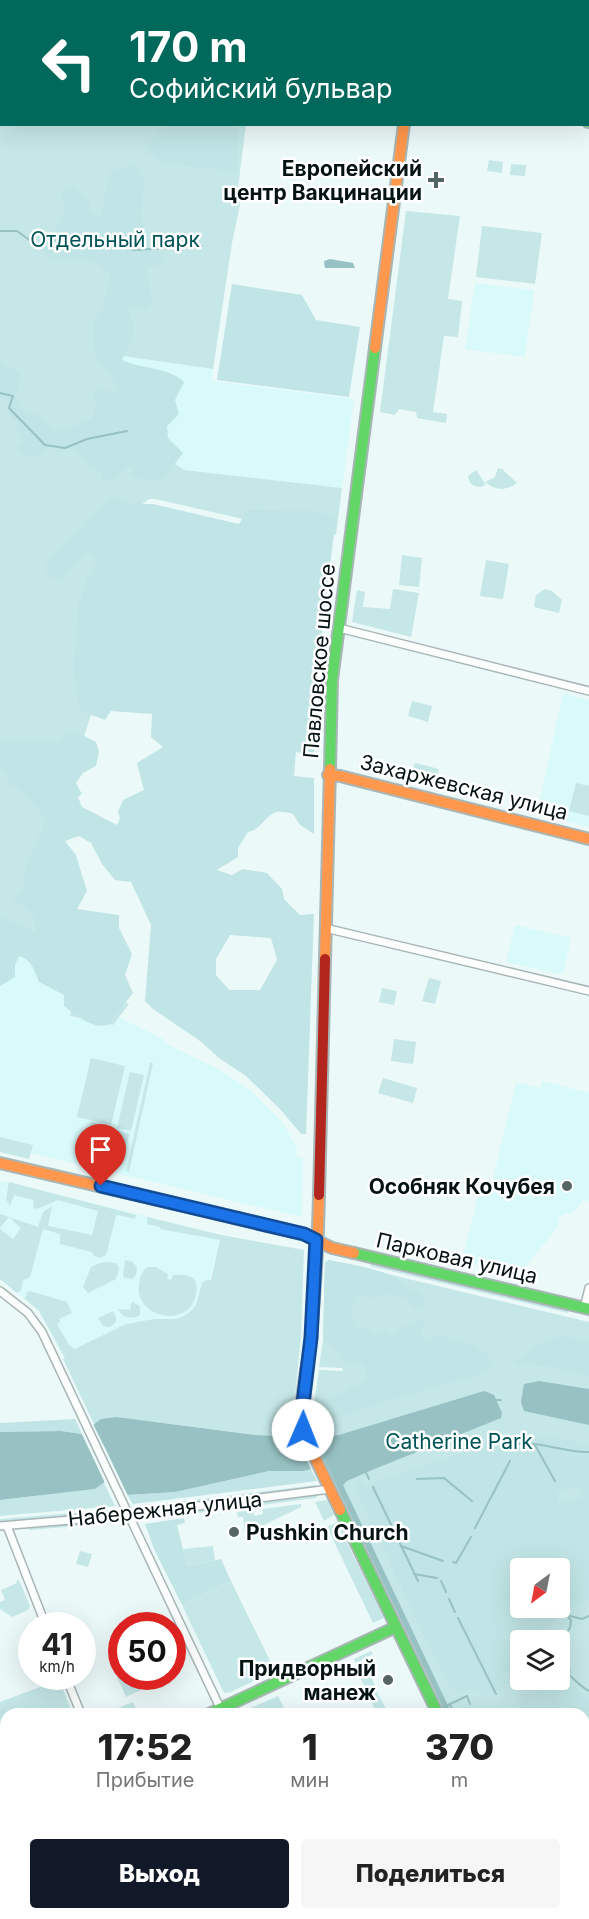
<!DOCTYPE html>
<html lang="ru">
<head>
<meta charset="utf-8">
<style>
	body { margin:0; font-family:Inter,sans-serif; background:#f6f6f6; color:#222; height:100vh; display:flex; flex-direction:column; font-size:22px; white-space:nowrap }
	* { box-sizing:border-box; margin:0 }
	p { font-size:20px; color:#767676 }
	.icon { flex:none; width:33px; height:33px; fill:none; stroke:currentColor; stroke-width:2; stroke-linecap:round; stroke-linejoin:round }
	.map { position:relative; flex:1; overflow:hidden }
	.drawer { position:absolute; left:0px; top:1708px; width:590px; height:212px; display:flex; flex-direction:column; background:#fff; border-radius:18px 18px 0 0; box-shadow:0 6px 24px #0002 }
	.drawer>* { flex:none }
	.banner { position:absolute; left:0px; top:0px; width:590px; height:126px; box-shadow:0 6px 24px #0002; background:#00695c; color:#fff; overflow:hidden }
	.needle { width:39px; rotate:212deg }
	.buttons { position:absolute; left:510px; top:1558px; display:grid; gap:12px }
	.buttons a { display:grid; place-items:center; width:60px; height:60px; border-radius:6px; background:#fff; box-shadow:0 6px 24px #0002; font-size:30px }
	.speed { position:absolute; left:18px; top:1612px; display:flex; gap:12px; font-size:30px; font-weight:700; text-align:center }
	.speed>* { display:grid; place-content:center; width:78px; height:78px; border-radius:50%; background:#fff; box-shadow:0 6px 24px #0002; line-height:1 }
	.speed small { font-size:15px; font-weight:400 }
	.speed .limit { border:9px solid #d22; background:#fff; color:#111 }
	.pin { position:absolute; display:grid; place-items:center; width:51px; height:51px; color:#fff; margin:-62px -26px; border-radius:50% 50% 50% 0; rotate:-45deg; box-shadow:0 0 6px #0007 }
	.pin .icon { rotate:45deg }
	.me { position:absolute; width:66px; margin:-33px; rotate:1deg; stroke-linejoin:round; filter:drop-shadow(0 0 4px #0008) }
	.turn { display:flex; align-items:center; gap:21px; height:126px; padding:0 30px; font-size:27px }
	.turn .icon { width:78px; height:78px; stroke-width:2.5 }
	.turn b { display:block; font-size:42px; line-height:51px }
	.eta { display:flex; justify-content:space-evenly; align-items:center; height:102px; text-align:center }
	.eta b { font-size:36px; font-weight:800; line-height:42px }
	.action { display:flex; gap:12px; margin-top:auto; padding:12px 30px }
	.action a { flex:1; height:69px; border-radius:6px; background:#111827; color:#fff; font-size:24px; font-weight:800; line-height:69px; text-align:center }
	.action a+a { background:#f6f6f6; color:#222 }
	.map>svg:first-child { display:block }
	.built { fill:#d8fafb }
	.green { fill:#c5e7e8; fill-rule:evenodd }
	.forest { fill:#c1e5e6; fill-rule:evenodd }
	.water { fill:#97c1c2 }
	.pier { fill:#ecf9f9 }
	.lines { fill:none; stroke-linecap:round; stroke-linejoin:round }
	.stream { stroke:#97c1c2; stroke-width:2 }
	.canal { stroke:#97c1c2; stroke-width:8 }
	.street-casing { stroke:#a9b6b6; stroke-width:10 }
	.fast-casing { stroke:#a9b6b6; stroke-width:14 }
	.slow-casing { stroke:#a9b6b6; stroke-width:14 }
	.jam-casing { stroke:#a9b6b6; stroke-width:14 }
	.street { stroke:#fcfefe; stroke-width:7 }
	.fast { stroke:#63d668; stroke-width:10 }
	.slow { stroke:#ff974d; stroke-width:10 }
	.jam { stroke:#b3261e; stroke-width:10 }
	.route-casing { stroke:#114b97; stroke-width:15 }
	.route { stroke:#1a73e8; stroke-width:10 }
	.poi-dot { fill:#566464; stroke:#fff; stroke-width:2 }
	.labels { text-anchor:middle; dominant-baseline:central; stroke-width:5; stroke-linejoin:round; paint-order:stroke }
	.poi-label { font-size:21px; font-weight:bold; fill:#051313; stroke:#fff; text-anchor:end }
	.park-label { font-size:21px; fill:#005458; stroke:#fff }
	.street-label { font-size:21px; fill:#051313; stroke:#fff }
</style>
</head>
<body>
<div class="map">
<svg width="589" height="1919" viewBox="0 0 589 1919">
	<rect width="100%" height="100%" fill="#ecf9f9"/>
	<!-- built -->
	<g class="built">
		<path d="M475,283L534,290L525,357L465,349Z"/>
		<path d="M116,355L213,369L212,381L354,399L342,488L184,470L155,450Z"/>
		<path d="M563,693L589,700V827L537,814Z"/>
		<path d="M515,925L571,938L564,972L560,974L506,962Z"/>
		<path d="M0,934L76,991L70,1017L112,1025L118,1017L163,1039L167,1044L187,1054L219,1069L250,1090L283,1123L297,1148L296,1156L303,1158L302,1217L30,1153L32,1145L0,1137Z"/>
		<path d="M542,1081L589,1093V1201L583,1200L574,1211L559,1217L557,1228L527,1265L517,1273L462,1260L482,1182L492,1184L516,1082L540,1088Z"/>
		<path d="M0,1180L221,1235L199,1326L94,1341L62,1354L39,1311L0,1279Z"/>
		<path d="M411,1914H522L524,1919H414Z"/>
	</g>
	<!-- green -->
	<g class="green">
		<path d="M0,0H408L2,2V124L246,125L238,187L240,205L232,243L213,369L116,355L155,450L184,470L342,488L336,535L302,528L274,526L155,499H149L141,505L155,712L93,708L65,798L51,854L85,979L129,1004L113,1025L70,1016L76,990L0,934Z"/>
		<path d="M489,160L503,162L502,173L487,171Z"/>
		<path d="M511,164L526,165L525,176L510,175Z"/>
		<path d="M406,211L460,216L448,299L462,301L458,337L444,336L433,412L447,414L446,423L417,418L416,412L399,409L395,415L380,412Z"/>
		<path d="M482,226L542,233L535,284L476,277Z"/>
		<path d="M498,468L502,469L517,483C506,491 496,491 485,482L495,477Z"/>
		<path d="M476,470L486,485L480,487L474,486L470,483L468,476Z"/>
		<path d="M402,555L422,558L419,587L399,585Z"/>
		<path d="M486,560L509,564L503,599L480,596Z"/>
		<path d="M393,589L419,593L411,637L352,622L357,590L365,592L363,607L390,609Z"/>
		<path d="M545,589L552,591L562,600L559,613L534,607L536,595Z"/>
		<path d="M412,701L432,706L428,722L408,716Z"/>
		<path d="M415,763L439,769L436,780L412,773Z"/>
		<path d="M576,783L589,786V816L569,811Z"/>
		<path d="M429,978L441,981L435,1004L422,1001Z"/>
		<path d="M382,988L397,991L394,1005L379,1002Z"/>
		<path d="M394,1039L416,1042L413,1064L391,1061Z"/>
		<path d="M91,1058L125,1066L111,1125L77,1117Z"/>
		<path d="M150,1063H153L129,1172L126,1171Z"/>
		<path d="M130,1072L144,1075L131,1131L117,1128Z"/>
		<path d="M383,1078L417,1088L413,1103L378,1093Z"/>
		<path d="M91,1122L113,1127L105,1161L83,1155Z"/>
		<path d="M115,1130L130,1134L125,1151L111,1147Z"/>
		<path d="M0,1137L33,1145L29,1159L0,1152Z"/>
		<path d="M49,1167L234,1211V1214L48,1170Z"/>
		<path d="M12,1169L142,1200L143,1204L11,1172Z"/>
		<path d="M9,1182L136,1215L135,1219L118,1215L116,1216L106,1255L100,1258L94,1256L92,1252L60,1244V1234L43,1229L30,1277L23,1280L21,1290L17,1293L0,1279V1229L13,1239L21,1228L9,1217L0,1228V1214L38,1227L43,1212L52,1206L48,1226L92,1235L98,1211L58,1200L37,1209L33,1207L34,1200L14,1195L10,1206L6,1199Z"/>
		<path d="M152,1203L301,1238L300,1241L150,1205Z"/>
		<path d="M147,1217L221,1235L304,1250L301,1337L292,1425L298,1441L282,1436L255,1435L117,1417L94,1424L63,1359L65,1358L63,1354L39,1311L23,1297L25,1298L27,1295L26,1293L30,1291L67,1302L72,1313L59,1319L60,1322L57,1324L69,1345L75,1349L126,1324L154,1319H175L182,1317L190,1312L196,1305L202,1283L207,1280H211L220,1240L160,1229V1227L147,1224Z"/>
		<path d="M125,1260L133,1262L137,1268L136,1275L132,1279L123,1277Z"/>
		<path d="M329,1260L589,1322V1919H545L543,1914H584V1714H446L310,1432L319,1370L343,1371L342,1368L319,1367L323,1340L325,1262ZM520,1569H560V1608H520ZM520,1641H560V1680H520Z"/>
		<path d="M111,1262L117,1264L119,1269L116,1279L88,1293L83,1287L91,1267L100,1263Z"/>
		<path d="M371,1262L568,1310V1313L370,1266Z"/>
		<path d="M148,1267H156L168,1274L167,1279L171,1280L173,1275C191,1274 201,1277 195,1298C186,1329 133,1317 139,1283C140,1276 142,1271 148,1267Z"/>
		<path d="M132,1302L140,1306V1315C132,1320 122,1318 118,1309L130,1310Z"/>
		<path d="M113,1311L116,1317V1322L110,1327L103,1326L98,1318Z"/>
		<path d="M104,1483L115,1506L0,1516V1500L95,1489Z"/>
		<path d="M316,1485L317,1488H314L139,1510L140,1507L143,1506Z"/>
		<path d="M318,1495L316,1498L238,1508L236,1506Z"/>
		<path d="M327,1500L334,1515L324,1521L315,1502Z"/>
		<path d="M301,1504V1507L245,1534L243,1517H238L237,1512L253,1510L254,1516L263,1514V1509Z"/>
		<path d="M226,1507L221,1510L149,1519L146,1517Z"/>
		<path d="M112,1510L113,1512L0,1522V1519Z"/>
		<path d="M114,1521L112,1523L30,1530L27,1528Z"/>
		<path d="M337,1522L384,1618L373,1623L327,1527Z"/>
		<path d="M213,1546L215,1560L187,1566L183,1549Z"/>
		<path d="M80,1551L92,1554L88,1567L76,1564Z"/>
		<path d="M19,1580L30,1606L28,1610L12,1617L0,1609V1602L5,1600L1,1590L17,1583L16,1581Z"/>
		<path d="M231,1581L275,1671L231,1692L225,1693L223,1691L182,1605Z"/>
		<path d="M121,1646V1671L119,1673L109,1651Z"/>
		<path d="M371,1651L373,1654L360,1661L366,1673L369,1672L375,1685L374,1687L389,1714H377L355,1666L357,1665L354,1659Z"/>
		<path d="M121,1675L122,1677H135L141,1690L126,1697L117,1677Z"/>
		<path d="M46,1677H58L73,1714H6V1779L0,1764V1702L48,1684Z"/>
		<path d="M278,1696L287,1714H237L239,1713Z"/>
		<path d="M133,1702L138,1714H103Z"/>
	</g>
	<!-- forest -->
	<g class="forest">
		<path d="M457,0H589V14L588,2L457,1Z"/>
		<path d="M165,125H235L238,130L237,174L230,171L162,163L145,150Z"/>
		<path d="M132,164L141,170L144,184L141,217L147,238L167,262L164,259L158,265L147,269L152,299L148,308L128,310C139,333 133,339 122,360C141,369 169,367 184,382L175,400L179,414L167,426L168,438L183,453L162,481H148L130,476L133,466C122,469 120,478 110,482L103,479L101,473L91,470L73,448L60,452L51,448C35,457 32,461 17,448L22,441L17,433L18,421L12,418L7,401L0,397V362L19,373L21,380L16,397L21,410L35,414L56,430L72,427L91,419L96,408L93,391L97,387L113,392L119,387L96,360L93,340L94,320L103,308L110,274C86,246 68,274 41,251L44,238L55,231L65,211L60,191L70,185L86,195L92,212L100,218L110,172Z"/>
		<path d="M232,284L302,295L316,320L360,327L349,397L217,380Z"/>
		<path d="M113,497L133,504H153L239,524L247,510L314,511L336,517L315,691L314,755L296,752L294,776L314,778V834L300,825L293,814C289,813 281,811 277,812C265,815 261,830 248,832L238,848V857L217,870L232,875L243,869L267,873L282,889L284,899L300,915L314,914L306,1134H301L280,1109L246,1076L219,1058L200,1041L153,1009L145,1001L151,925L131,882L115,880L102,864L91,843L79,836L65,841L76,855L87,891L77,909L119,915V928L132,954L125,975L133,993L108,1025C91,1029 76,1015 64,1006V995L39,982C34,970 32,960 19,956L15,965V977L0,986V919L3,917L37,933L33,915L13,899L24,884L26,866L44,824L41,812L20,790L11,785L6,774L0,766V739C20,741 38,739 58,741L64,732L79,733L96,742L99,752L96,766L83,773L76,783L82,794L78,797L82,807L117,825L120,818L118,812L123,800L144,790L137,763L163,747L151,737L152,714L111,711L105,720L80,711L73,671L79,602L86,580L97,560L87,552L61,580L48,576L45,565L77,533L85,520ZM230,935L271,938L277,960L260,990H229L216,975V959Z"/>
		<path d="M329,1260C352,1265 397,1270 409,1289L418,1292L425,1300L424,1305L418,1308L413,1307L405,1297L386,1294L371,1298L359,1295C352,1303 349,1317 355,1327L365,1328L374,1335L385,1330L390,1336H393L401,1328L421,1318L425,1321L421,1332L425,1340L429,1341L434,1336L441,1334L451,1343L460,1341L468,1346L474,1344L490,1358L494,1368L479,1375L383,1402L311,1427L315,1399L328,1398L337,1392L343,1395L348,1388C356,1387 365,1384 367,1375L363,1365L344,1363L337,1349L323,1340L325,1262Z"/>
		<path d="M564,1336L589,1342V1376L551,1367L514,1363C525,1352 547,1336 564,1336Z"/>
		<path d="M75,1419L82,1434L61,1431L0,1432V1423Z"/>
		<path d="M516,1430L589,1444V1600L558,1617L547,1633L550,1641H520V1677H514L510,1672H506L505,1676V1691H493L484,1695L469,1689L459,1694L446,1682L355,1489L354,1484L360,1478L365,1486L445,1458L508,1440ZM578,1486L582,1497L569,1502L568,1499L559,1502L556,1492ZM520,1569H560V1608H520Z"/>
		<path d="M311,1469L317,1481L133,1504L127,1495L175,1492L269,1471H304Z"/>
		<path d="M184,1518L185,1523L177,1525L187,1566L221,1559L231,1581L182,1605L154,1549L145,1524Z"/>
		<path d="M570,1671L571,1685L589,1697V1834L584,1837V1714H519V1707L515,1698L551,1680H560V1676Z"/>
	</g>
	<!-- water -->
	<g class="water">
		<path d="M330,259L353,263L355,268H325L324,261Z"/>
		<path d="M539,1381L589,1389V1425L524,1411L521,1402L524,1384Z"/>
		<path d="M484,1391L494,1395L502,1413L501,1418L372,1470L347,1481L343,1485L452,1714H446L314,1439L339,1435Z"/>
		<path d="M117,1417L255,1435L282,1436L298,1441L311,1469L304,1471H269L175,1492L127,1495L93,1425L101,1419Z"/>
		<path d="M61,1431L82,1434L105,1482L95,1489L0,1500V1432Z"/>
	</g>
	<!-- pier -->
	<g class="pier">
		<path d="M92,1422L108,1454L129,1498L125,1497L91,1426Z"/>
		<path d="M81,1432L85,1433L97,1459L108,1481L106,1485Z"/>
	</g>
	<g class="lines">
		<!-- stream -->
		<g class="stream">
			<path d="M188,0L189,2"/>
			<path d="M192,0L194,2"/>
			<path d="M0,4H2"/>
			<path d="M0,231H17L35,244L51,242L61,237L75,242L86,239L113,243L134,250L202,246"/>
			<path d="M0,393L13,396L9,408L45,445L65,448L87,439L127,431"/>
			<path d="M495,1400H501"/>
			<path d="M517,1444C541,1441 565,1453 589,1452"/>
			<path d="M535,1445L555,1481"/>
			<path d="M366,1473L369,1479"/>
			<path d="M417,1479L444,1478L472,1501"/>
			<path d="M373,1487L418,1581"/>
			<path d="M475,1528L510,1461"/>
			<path d="M401,1546L443,1561"/>
			<path d="M453,1562L456,1563L471,1537"/>
			<path d="M414,1574L437,1578"/>
			<path d="M441,1581L446,1592"/>
			<path d="M449,1599L455,1612"/>
			<path d="M570,1616L582,1619L589,1616"/>
			<path d="M458,1618L496,1694"/>
			<path d="M558,1637L563,1638L570,1628L571,1620L568,1617"/>
			<path d="M558,1639L562,1640L564,1653L562,1660L568,1665L560,1669"/>
			<path d="M562,1674L570,1670L569,1674C571,1677 584,1689 589,1691"/>
			<path d="M448,1705L467,1696L470,1704"/>
			<path d="M450,1705L455,1714"/>
		</g>
		<!-- canal -->
		<path class="canal" d="M584,1851L589,1848"/>
		<defs>
			<g id="street">
				<path d="M339,628L589,691"/>
				<path d="M325,928L589,991"/>
				<path d="M0,1291L28,1313L42,1332L223,1714"/>
				<path d="M584,1308L589,1288"/>
				<path d="M0,1526L129,1515L330,1489"/>
				<path d="M7,1526L46,1626"/>
				<path d="M66,1677L81,1714"/>
				<path d="M162,1914L164,1919"/>
				<path d="M318,1914L320,1919"/>
				<path d="M535,1914L537,1919"/>
			</g>
			<g id="fast">
				<path d="M588,122H589"/>
				<path d="M330,769L332,680L375,348"/>
				<path d="M354,1253L589,1309"/>
				<path d="M340,1510L438,1714"/>
				<path d="M209,1714L396,1627"/>
				<path d="M0,1813L6,1810"/>
				<path d="M339,1919L349,1914"/>
			</g>
			<g id="slow">
				<path d="M423,0V2"/>
				<path d="M375,348L404,124"/>
				<path d="M328,775L340,776L589,839"/>
				<path d="M325,959L330,769"/>
				<path d="M0,1163L304,1234L332,1248L354,1253"/>
				<path d="M319,1195C318,1242 315,1290 311,1337C308,1369 296,1405 305,1437L340,1510"/>
			</g>
			<path id="jam" d="M319,1195L325,959"/>
		</defs>
		<!-- street casing -->
		<use href="#street" class="street-casing"/>
		<!-- fast casing -->
		<use href="#fast" class="fast-casing"/>
		<!-- slow casing -->
		<use href="#slow" class="slow-casing"/>
		<!-- jam casing -->
		<use href="#jam" class="jam-casing"/>
		<!-- street -->
		<use href="#street" class="street"/>
		<!-- fast -->
		<use href="#fast" class="fast"/>
		<!-- slow -->
		<use href="#slow" class="slow"/>
		<!-- jam -->
		<use href="#jam" class="jam"/>
	</g>
	<g class="lines">
		<defs>
			<path id="route" d="M101,1186L304,1234L316,1240L311,1338L302,1412L303,1430"/>
		</defs>
		<!-- route casing -->
		<use href="#route" class="route-casing"/>
		<!-- route -->
		<use href="#route" class="route"/>
	</g>
	<!-- markers -->
	<g class="poi-dot">
		<path d="M433 171h6v6h6v6h-6v6h-6v-6h-6v-6h6z"/>
		<circle cx="567" cy="1186" r="6"/>
		<circle cx="234" cy="1532" r="6"/>
		<circle cx="388" cy="1680" r="6"/>
	</g>
	<g class="labels">
		<!-- poi labels -->
		<g class="poi-label">
			<text x="422" y="168">Европейский<tspan x="422" dy="24">центр Вакцинации</tspan></text>
			<text x="555" y="1186">Особняк Кочубея</text>
			<text x="246" y="1532" text-anchor="start">Pushkin Church</text>
			<text x="376" y="1668">Придворный<tspan x="376" dy="24">манеж</tspan></text>
		</g>
		<!-- park labels -->
		<g class="park-label">
			<text x="115" y="239">Отдельный парк</text>
			<text x="459" y="1441">Catherine Park</text>
		</g>
		<!-- street labels -->
		<g class="street-label">
			<text transform="translate(319 661) rotate(-85)">Павловское шоссе</text>
			<text transform="translate(464 787) rotate(14)">Захаржевская улица</text>
			<text transform="translate(457 1258) rotate(13)">Парковая улица</text>
			<text transform="translate(165 1509) rotate(-6)">Набережная улица</text>
		</g>
	</g>
</svg>
<div class="buttons">
<a><svg class="needle" viewBox="-14 -14 28 28"><path d="M0-13l5 13h-10z" fill="#e53935"/><path d="M0 13l5-13h-10z" fill="#767676"/></svg></a>
<a><svg class="icon" aria-label="layers" viewBox="0 0 24 24"><path d="M12 4l9 5-9 5-9-5zM3 14l9 5 9-5"/></svg></a>
</div>
<div class="speed"><div>41<small>km/h</small></div><div class="limit">50</div></div>
<div class="pin" style="left:101px;top:1186px;background:#d93025"><svg class="icon" aria-label="arrive" viewBox="0 0 24 24"><path d="M6 21V4h12l-3 4 3 4H6"/></svg></div>
<svg class="me" style="left:303px;top:1430px" viewBox="-20 -20 40 40"><circle r="19" fill="#fff"/><path d="M0-13L10 11 0 6-10 11z" fill="#1a73e8"/></svg>
<div class="banner">
<div class="turn"><svg class="icon" aria-label="left" viewBox="0 0 24 24"><path d="M17 20v-9H6M10 6l-5 5 5 5"/></svg><div><b>170 m</b>Софийский бульвар</div></div>
</div>
<section class="drawer">
<div class="eta">
<div><b>17:52</b><p>Прибытие</p></div>
<div><b>1</b><p>мин</p></div>
<div><b>370</b><p>m</p></div>
</div>
<div class="action"><a>Выход</a><a>Поделиться</a></div>
</section>
</div>
</body>
</html>
